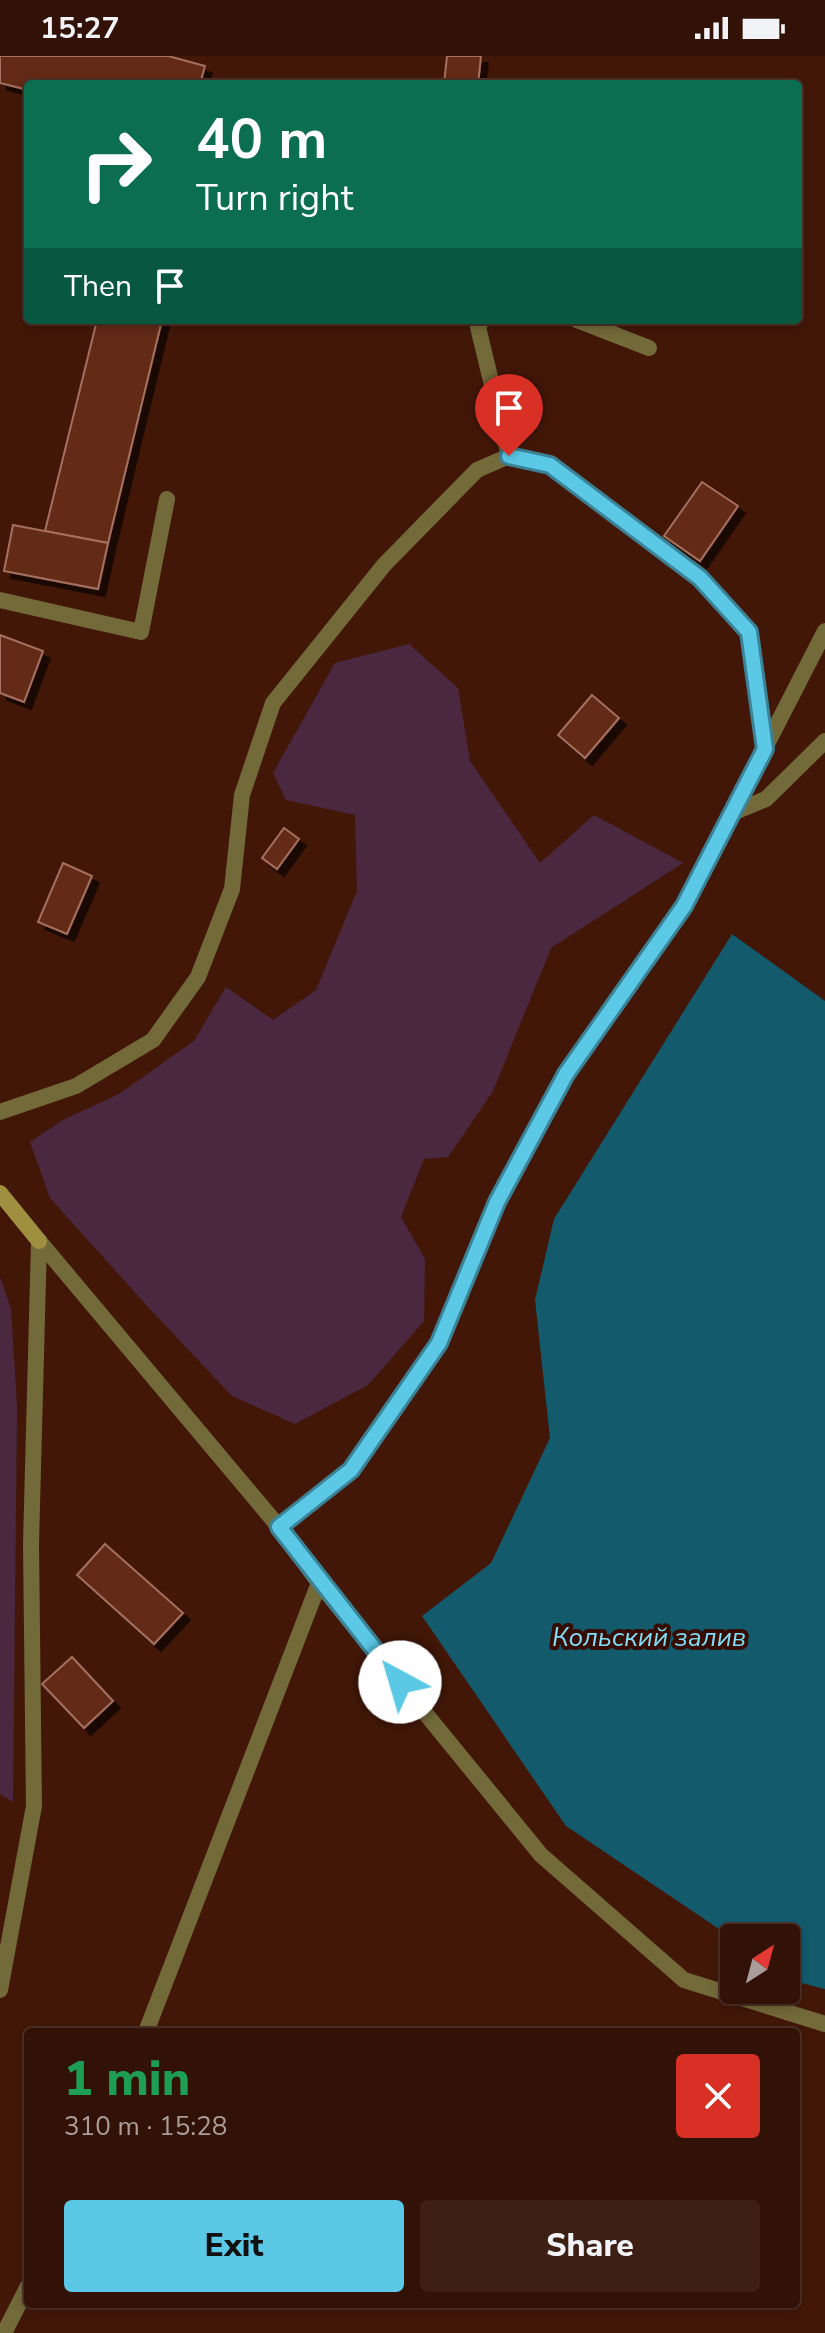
<!DOCTYPE html>
<html lang="en">
<head>
<meta charset="utf-8">
<style>
	body { margin:0; font-family:"Nunito Sans",sans-serif; background:#3d1f14; color:#f1f3f6; height:100vh; display:flex; flex-direction:column; font-size:30px; white-space:nowrap }
	* { box-sizing:border-box; margin:0 }
	p { font-size:26px; color:#a89d9b }
	.icon { flex:none; width:44px; height:44px; fill:none; stroke:currentColor; stroke-width:2; stroke-linecap:round; stroke-linejoin:round }
	.map { position:relative; flex:1; overflow:hidden }
	.panel { position:absolute; left:24px; top:1972px; width:776px; height:280px; display:flex; flex-direction:column; background:#321106; border-radius:8px; box-shadow:0 4px 12px #0003,0 0 0 2px #4d3128 }
	.panel>* { flex:none }
	.guide { position:absolute; left:24px; top:24px; width:778px; height:244px; border-radius:8px; box-shadow:0 4px 12px #0003,0 0 0 2px #4d3128; background:#0b6e4f; color:#fff; overflow:hidden }
	.needle { width:52px; rotate:36deg }
	.fabs { position:absolute; left:720px; top:1868px; display:grid; gap:16px }
	.fabs a { display:grid; place-items:center; width:80px; height:80px; border-radius:8px; background:#321106; box-shadow:0 4px 12px #0003,0 0 0 2px #4d3128; font-size:40px }
	.pin { position:absolute; display:grid; place-items:center; width:68px; height:68px; color:#fff; margin:-82px -34px; border-radius:50% 50% 50% 0; rotate:-45deg; box-shadow:0 0 8px #0007 }
	.pin .icon { rotate:45deg }
	.me { position:absolute; width:88px; margin:-44px; rotate:321deg; stroke-linejoin:round; filter:drop-shadow(0 0 6px #0008) }
	.turn { display:flex; align-items:center; gap:28px; height:168px; padding:0 40px; font-size:36px }
	.turn .icon { width:104px; height:104px; stroke-width:2.5 }
	.turn b { display:block; font-size:56px; line-height:68px }
	.then { display:flex; align-items:center; height:76px; padding:0 40px; background:#0003; gap:16px; font-size:30px }
	.round { display:grid; place-items:center; flex:none; width:84px; height:84px; border-radius:8px; background:#3d1f14 }
	.summary { display:flex; align-items:center; justify-content:space-between; height:136px; padding:0 40px }
	h1 { font-size:48px; font-weight:800; line-height:60px; color:#1e9e55 }
	.action { display:flex; gap:16px; margin-top:auto; padding:16px 40px }
	.action a { flex:1; height:92px; border-radius:8px; background:#5bc8e6; color:#111; font-size:32px; font-weight:800; line-height:92px; text-align:center }
	.action a+a { background:#3d1f14; color:#f1f3f6 }
	.status { display:flex; justify-content:space-between; align-items:center; height:56px; padding:0 40px; background:#321106; direction:ltr }
	.status svg { height:22px; fill:currentColor }
	.map>svg:first-child { display:block }
	.green { fill:#4a2940 }
	.water { fill:#125a6c }
	.building { fill:#642a16; stroke:#a4705f; stroke-width:2; filter:url(#shadow) }
	.lines { fill:none; stroke-linecap:round; stroke-linejoin:round }
	.lane { stroke:#736a3a; stroke-width:16 }
	.street { stroke:#736a3a; stroke-width:16 }
	.secondary { stroke:#9f9040; stroke-width:16 }
	.route-casing { stroke:#3b8296; stroke-width:20 }
	.route { stroke:#5bc8e6; stroke-width:14 }
	.labels { text-anchor:middle; dominant-baseline:central; stroke-width:8; stroke-linejoin:round; paint-order:stroke }
	.water-label { font-size:26px; font-style:italic; fill:#80ddf8; stroke:#360c01 }
</style>
</head>
<body>
<div class="status"><b>15:27</b><svg viewBox="0 0 49 12"><path d="M0 12V9h3v3zM5 12V6h3v6zM10 12V3h3v9zM15 12V0h3v12zM26 1h20v11H26zM47 4h2v5h-2z"/></svg></div>
<div class="map">
<svg width="825" height="2277" viewBox="0 0 825 2277">
	<defs>
		<filter id="shadow"><feDropShadow dx="7" dy="7" stdDeviation="0" flood-color="#0009"/></filter>
	</defs>
	<rect width="100%" height="100%" fill="#421708"/>
	<!-- green -->
	<g class="green">
		<path d="M409,588L458,632L470,705L540,807L594,759L683,807L551,892L493,1035L448,1101L424,1103L401,1161L425,1203L424,1265L368,1329L295,1368L232,1340L149,1252L50,1142L30,1086L61,1065L119,1038L194,985L226,931L273,964L316,934L357,835L355,759L286,744L273,717L335,607Z"/>
		<path d="M0,1221L11,1253L17,1351L13,1746L0,1738Z"/>
	</g>
	<!-- water -->
	<path class="water" d="M732,878L825,945V1933L798,1926L786,1918V1882L734,1883L566,1770L422,1560L491,1507L550,1382L535,1244L554,1163Z"/>
	<!-- building -->
	<g class="building">
		<path d="M0,0H168L205,10L200,28H28V34L0,27Z"/>
		<path d="M447,0H481L478,28H444Z"/>
		<path d="M97,264H162L108,487L45,475Z"/>
		<path d="M702,426L738,450L700,505L664,480Z"/>
		<path d="M13,469L108,487L98,533L4,515Z"/>
		<path d="M0,579L43,595L24,646L0,637Z"/>
		<path d="M592,639L619,662L585,702L558,679Z"/>
		<path d="M284,772L299,783L277,813L262,802Z"/>
		<path d="M63,807L92,820L67,878L38,866Z"/>
		<path d="M105,1488L183,1557L154,1588L77,1519Z"/>
		<path d="M72,1601L113,1645L84,1672L42,1628Z"/>
	</g>
	<g class="lines">
		<!-- lane -->
		<g class="lane">
			<path d="M482,264L478,271L509,400"/>
			<path d="M577,264L649,292"/>
			<path d="M0,544L141,576L167,443"/>
			<path d="M732,757L766,743L825,685"/>
			<path d="M0,1056L76,1030L153,984L198,921L232,833L242,739L273,647L384,509L477,414L509,400L550,409L700,522L749,576L765,693"/>
			<path d="M39,1185L279,1471L319,1527L146,1976"/>
			<path d="M279,1471L351,1414L439,1287L497,1146L566,1018L684,850L825,575"/>
			<path d="M319,1527L541,1799L684,1924L825,1968"/>
			<path d="M4,2277L28,2230"/>
		</g>
		<!-- street -->
		<path class="street" d="M0,1934L34,1750L31,1488L39,1185"/>
		<!-- secondary -->
		<path class="secondary" d="M0,1137L39,1185"/>
	</g>
	<g class="lines">
		<defs>
			<path id="route" d="M400,1626L279,1471L351,1414L439,1287L497,1146L566,1018L684,850L765,693L749,576L700,522L550,409L509,400"/>
		</defs>
		<!-- route casing -->
		<use href="#route" class="route-casing"/>
		<!-- route -->
		<use href="#route" class="route"/>
	</g>
	<g class="labels">
		<!-- water labels -->
		<g class="water-label">
			<text x="649" y="1581">Кольский залив</text>
		</g>
	</g>
</svg>
<div class="fabs">
<a><svg class="needle" viewBox="-14 -14 28 28"><path d="M0-13l5 13h-10z" fill="#e53935"/><path d="M0 13l5-13h-10z" fill="#a89d9b"/></svg></a>
</div>
<div class="pin" style="left:509px;top:400px;background:#d93025"><svg class="icon" aria-label="arrive" viewBox="0 0 24 24"><path d="M6 21V4h12l-3 4 3 4H6"/></svg></div>
<svg class="me" style="left:400px;top:1626px" viewBox="-20 -20 40 40"><circle r="19" fill="#fff"/><path d="M0-13L10 11 0 6-10 11z" fill="#5bc8e6"/></svg>
<div class="guide">
<div class="turn"><svg class="icon" aria-label="right" viewBox="0 0 24 24"><path d="M7 20v-9h11M14 6l5 5-5 5"/></svg><div><b>40 m</b>Turn right</div></div>
<div class="then">Then<svg class="icon" aria-label="arrive" viewBox="0 0 24 24"><path d="M6 21V4h12l-3 4 3 4H6"/></svg></div>
</div>
<section class="panel">
<div class="summary"><div><h1>1 min</h1><p>310 m · 15:28</p></div><a class="round" style="background:#d93025;color:#fff"><svg class="icon" aria-label="close" viewBox="0 0 24 24"><path d="M6 6l12 12M18 6L6 18"/></svg></a></div>
<div class="action"><a>Exit</a><a>Share</a></div>
</section>
</div>
</body>
</html>
